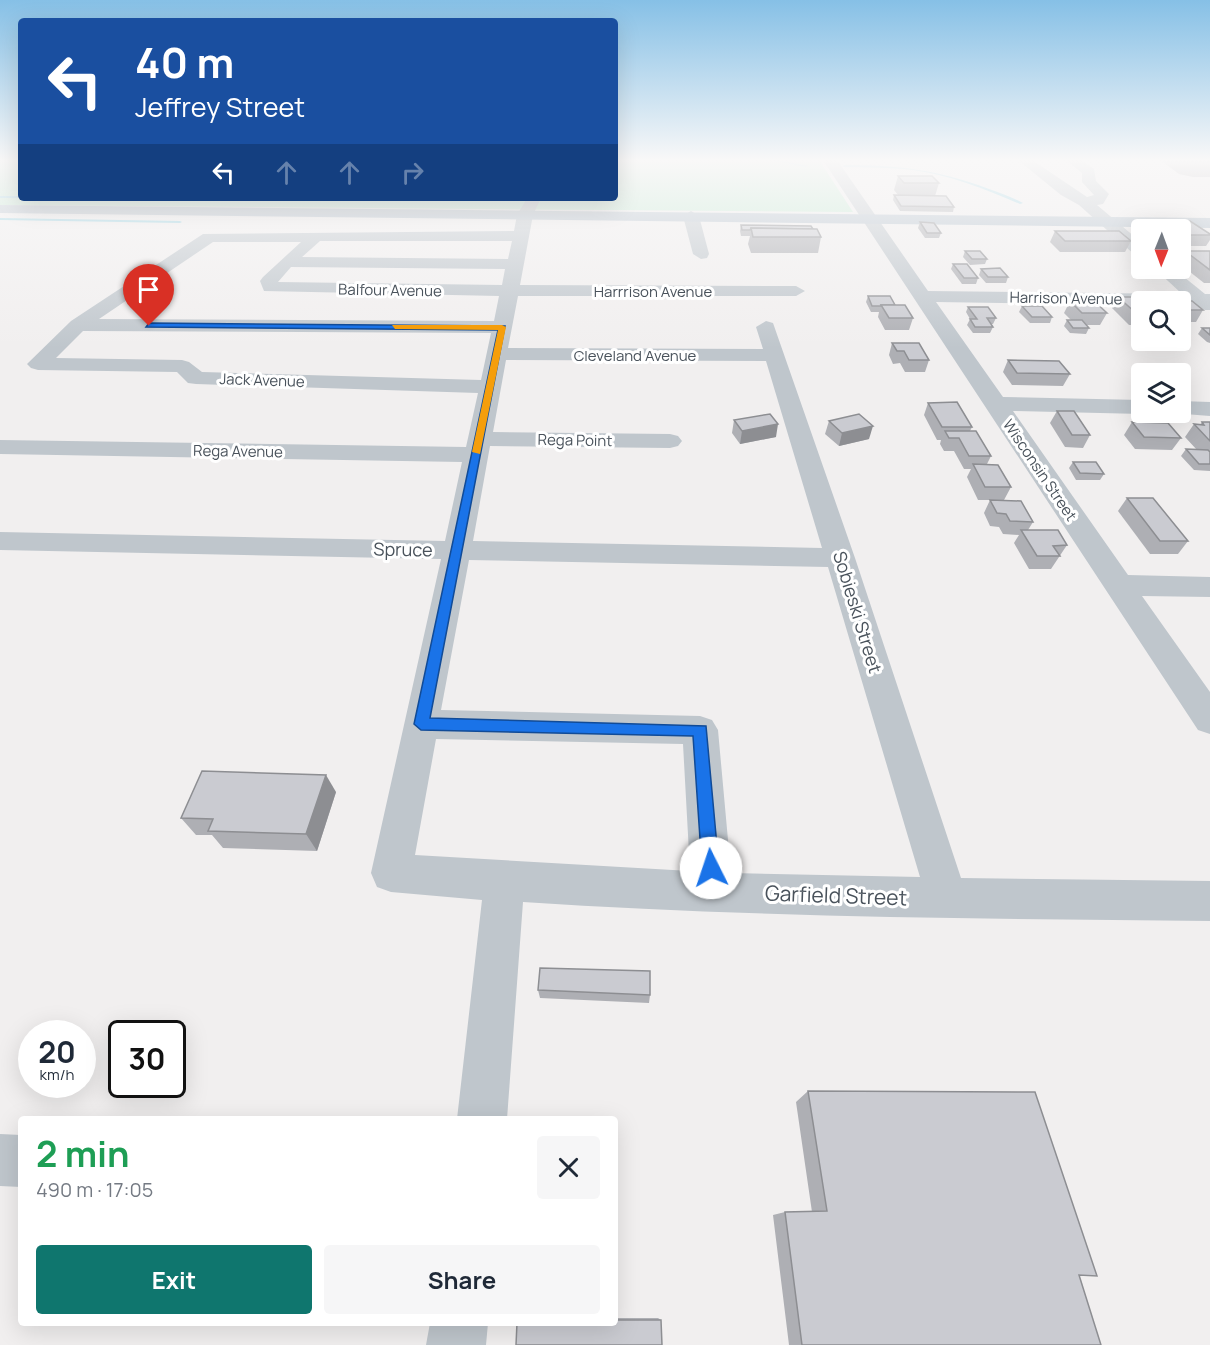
<!DOCTYPE html>
<html lang="en">
<head>
<meta charset="utf-8">
<style>
	body { margin:0; font-family:Manrope,sans-serif; background:#f6f6f7; color:#1f2937; height:100vh; display:flex; flex-direction:column; font-size:22px; white-space:nowrap }
	* { box-sizing:border-box; margin:0 }
	p { font-size:20px; color:#747a83 }
	.icon { flex:none; width:33px; height:33px; fill:none; stroke:currentColor; stroke-width:2; stroke-linecap:round; stroke-linejoin:round }
	.map { position:relative; flex:1; overflow:hidden }
	.sheet { position:absolute; left:18px; top:1116px; width:600px; height:210px; display:flex; flex-direction:column; background:#fff; border-radius:6px; box-shadow:0 6px 24px #0002 }
	.sheet>* { flex:none }
	.hud { position:absolute; left:18px; top:18px; width:600px; height:183px; border-radius:6px; box-shadow:0 6px 24px #0002; background:#1a4fa0; color:#fff; overflow:hidden }
	.needle { width:39px; rotate:181deg }
	.controls { position:absolute; left:1131px; top:219px; display:grid; gap:12px }
	.controls a { display:grid; place-items:center; width:60px; height:60px; border-radius:6px; background:#fff; box-shadow:0 6px 24px #0002; font-size:30px }
	.speed { position:absolute; left:18px; top:1020px; display:flex; gap:12px; font-size:30px; font-weight:700; text-align:center }
	.speed>* { display:grid; place-content:center; width:78px; height:78px; border-radius:50%; background:#fff; box-shadow:0 6px 24px #0002; line-height:1 }
	.speed small { font-size:15px; font-weight:400 }
	.speed .limit { border:3px solid #111; border-radius:9px; background:#fff; color:#111 }
	.pin { position:absolute; display:grid; place-items:center; width:51px; height:51px; color:#fff; margin:-62px -26px; border-radius:50% 50% 50% 0; rotate:-45deg; box-shadow:0 0 6px #0007 }
	.pin .icon { rotate:45deg }
	.me { position:absolute; width:66px; margin:-33px; rotate:356deg; stroke-linejoin:round; filter:drop-shadow(0 0 4px #0008) }
	.turn { display:flex; align-items:center; gap:21px; height:126px; padding:0 18px; font-size:27px }
	.turn .icon { width:78px; height:78px; stroke-width:2.5 }
	.turn b { display:block; font-size:42px; line-height:51px }
	.lanes { display:flex; align-items:center; height:57px; padding:0 18px; background:#0003; justify-content:center; gap:30px; direction:ltr }
	.lanes .off { opacity:.35 }
	.round { display:grid; place-items:center; flex:none; width:63px; height:63px; border-radius:6px; background:#f6f6f7 }
	.headline { display:flex; align-items:center; justify-content:space-between; height:102px; padding:0 18px }
	h1 { font-size:36px; font-weight:700; line-height:45px; color:#1e9e55 }
	.action { display:flex; gap:12px; margin-top:auto; padding:12px 18px }
	.action a { flex:1; height:69px; border-radius:6px; background:#0f766e; color:#fff; font-size:24px; font-weight:700; line-height:69px; text-align:center }
	.action a+a { background:#f6f6f7; color:#1f2937 }
	.map>svg:first-child { display:block }
	.green { fill:#c2ead2 }
	.lines { fill:none; stroke-linecap:round; stroke-linejoin:round }
	.stream { fill:#94d2e3; fill-rule:evenodd }
	.minor { fill:#bfc6cc; fill-rule:evenodd }
	.major { fill:#b2bfcb; fill-rule:evenodd }
	.wall { fill:#aeafb4 }
	.shaded-wall { fill:#8d8e92 }
	.building { fill:#cacbd1; stroke:#8d8e92; stroke-width:1.5 }
	.route { fill:#1a73e8; stroke:#114b97; stroke-width:1.5 }
	.slow { fill:#f59e0b }
	.labels { text-anchor:middle; dominant-baseline:central; stroke-width:6; stroke-linejoin:round; paint-order:stroke }
	.far-street-label { font-size:15px; fill:#49525b; stroke:#fff }
	.street-label { font-size:18px; fill:#49525b; stroke:#fff }
	.near-street-label { font-size:21px; fill:#49525b; stroke:#fff }
</style>
</head>
<body>
<div class="map">
<svg width="1210" height="1345" viewBox="0 0 1210 1345">
	<rect width="100%" height="100%" fill="#f1efef"/>
	<!-- green -->
	<path class="green" d="M0,160H21V198H615V160H819L853,212L0,205Z"/>
	<g class="lines">
		<!-- stream -->
		<g class="stream">
			<path d="M771,160H777L808,166L806,167Z"/>
			<path d="M844,165C897,165 939,170 989,189C1000,193 1012,197 1023,203L1020,204C985,189 950,175 913,170C890,167 866,168 843,167Z"/>
			<path d="M0,196H21V198H193L191,199L0,198Z"/>
			<path d="M0,218L180,221L182,222L180,223L0,220Z"/>
		</g>
		<!-- minor -->
		<g class="minor">
			<path d="M823,160H837L928,291L1182,294L1154,268H1173L1205,294H1210V310C1202,311 1191,305 1180,305V302H1142V305L936,302L1003,397L1142,400V412H1147L1142,414L1013,411L1128,575L1210,577V597L1142,596L1210,692V734L1198,730Z"/>
			<path d="M1018,160H1032L1087,197L1094,195L1082,182V173L1066,160H1081L1094,169L1096,181L1109,194L1103,204L1097,205L1142,243V257L1136,256L1079,205L1061,195Z"/>
			<path d="M527,198H541L533,215L520,285L796,286L805,291L796,296H518L508,348L763,349L756,327L766,321L773,323L855,558L961,878L1210,881V921C981,919 752,917 523,902L507,1119H457L482,900L391,892L377,887L371,873L441,559L0,550V532L445,541L462,462L0,454V440L466,447L478,393L196,384L188,383L177,372L38,370L31,368L27,364L71,321L203,234L514,231L517,215ZM320,241H512L508,259L302,257ZM213,242H301L263,277L260,281L264,291L499,296L494,321L99,319ZM291,267L505,269L502,285L278,282ZM83,331L491,333L481,380L202,372L189,362L182,360L56,358ZM506,360L766,361L822,548L473,541L490,446L670,448L678,446L682,441L678,436L670,434L493,432ZM469,560L828,567L920,877L731,873L718,730L712,720L700,716L441,710ZM436,739L683,744L690,871L415,855Z"/>
			<path d="M691,211L699,216L709,254L707,258L701,259L693,254L683,216Z"/>
			<path d="M1180,401L1210,402V416L1172,413L1180,412Z"/>
			<path d="M0,1134L21,1135V1187L0,1186Z"/>
			<path d="M430,1323H488L486,1345H426Z"/>
		</g>
		<!-- major -->
		<path class="major" d="M0,205L1210,218V228L0,213Z"/>
	</g>
	<!-- wall -->
	<g class="wall">
		<path d="M1160,160H1210V177H1193L1179,174Z"/>
		<path d="M898,176L939,183L935,196L954,207L953,212L900,211L893,200L894,195H898L894,190Z"/>
		<path d="M1168,221L1210,234V240L1206,246H1181L1180,245V230H1164Z"/>
		<path d="M920,222L941,233L939,238H925L918,228Z"/>
		<path d="M741,225L813,229L821,237L818,253H751L748,244L750,236H741L740,231Z"/>
		<path d="M1055,231L1131,241L1125,252H1060L1050,242Z"/>
		<path d="M965,251L987,259L985,264L970,265L963,257Z"/>
		<path d="M1185,251H1210V283H1204L1180,264V258Z"/>
		<path d="M953,264L978,278L976,284H962L951,269Z"/>
		<path d="M981,269L1008,277L1006,283H986L979,275Z"/>
		<path d="M868,296L895,305L913,318L909,330H885L878,317L879,312H871L866,302Z"/>
		<path d="M1118,297L1142,304V325H1129L1112,308Z"/>
		<path d="M1070,301L1107,313L1100,325H1086L1089,328L1086,334L1070,333L1064,326L1067,320H1071L1064,313Z"/>
		<path d="M1161,301H1192L1203,310L1196,322H1180V302Z"/>
		<path d="M1022,306L1052,317L1050,323H1030L1019,312Z"/>
		<path d="M968,307L996,318L993,324H991L993,327L990,333H973L967,325L970,319L966,312Z"/>
		<path d="M1202,328H1210V343L1207,342L1198,334Z"/>
		<path d="M892,343L929,360L925,372H905L900,363L893,364L889,355Z"/>
		<path d="M1008,360L1070,374L1063,386L1012,385L1003,372Z"/>
		<path d="M1160,365L1182,372L1180,375V374H1148L1149,370H1156Z"/>
		<path d="M928,403L972,427L970,431L991,456L987,464L1011,487L1004,500L1033,522L1028,530L1067,545L1051,569H1029L1014,543L1019,535L1003,534L999,527L990,526L984,513L990,500H978L967,477L971,469H964L954,451H944L940,444L941,440H937L924,415Z"/>
		<path d="M1057,411L1090,435L1083,448L1065,447L1050,423Z"/>
		<path d="M734,420L776,437L740,444L732,433Z"/>
		<path d="M829,421L869,439L839,446L825,434Z"/>
		<path d="M1132,422L1181,438L1172,450L1135,449L1124,435Z"/>
		<path d="M1202,422H1210V471L1194,470L1181,456L1186,449L1197,450L1185,437L1194,424L1200,425Z"/>
		<path d="M1073,462L1104,474L1100,480H1076L1069,468Z"/>
		<path d="M1127,498L1188,541L1178,554H1150L1118,511Z"/>
		<path d="M336,792L317,851L223,848L212,835H196L181,818Z"/>
		<path d="M538,990L650,995L649,1003L540,998Z"/>
		<path d="M808,1091L1079,1275L1101,1345H789L773,1215L785,1212H812L796,1102Z"/>
		<path d="M615,1318H658L661,1320L615,1323Z"/>
	</g>
	<!-- shaded-wall -->
	<g class="shaded-wall">
		<path d="M778,424L776,437L740,444L742,431Z"/>
		<path d="M873,426L869,439L839,446L842,433Z"/>
		<path d="M326,775L336,792L317,851L306,834Z"/>
	</g>
	<!-- building -->
	<g class="building">
		<path d="M898,176H932L939,183H904Z"/>
		<path d="M894,195L946,196L954,207L901,206Z"/>
		<path d="M1168,221H1190L1210,234V235H1188Z"/>
		<path d="M920,222L934,223L941,233H927Z"/>
		<path d="M741,225L811,226L813,229L751,228L750,230H742Z"/>
		<path d="M751,228L817,229L821,237H753Z"/>
		<path d="M1055,231H1119L1131,241H1065Z"/>
		<path d="M965,251H980L987,259H972Z"/>
		<path d="M1185,251H1210V270Z"/>
		<path d="M953,264H967L978,278H964Z"/>
		<path d="M1000,268L1008,277H988L981,269Z"/>
		<path d="M868,296H890L895,305H881V306H872Z"/>
		<path d="M1118,297H1133L1142,304V313H1136Z"/>
		<path d="M1070,301H1094L1107,313H1082Z"/>
		<path d="M1161,301H1192L1203,310H1180V302Z"/>
		<path d="M881,305H905L913,318H889Z"/>
		<path d="M1022,306H1042L1052,317H1032Z"/>
		<path d="M968,307H988L996,318H987L993,327H975L970,319H977Z"/>
		<path d="M1067,320H1082L1089,328H1073Z"/>
		<path d="M1202,328H1210V335Z"/>
		<path d="M892,343H919L929,360H909L904,351H897Z"/>
		<path d="M1008,360L1059,361L1070,374L1017,373Z"/>
		<path d="M1172,364L1182,372L1170,373L1160,365Z"/>
		<path d="M1149,370H1164L1168,374H1152Z"/>
		<path d="M957,402L972,427H942L928,403Z"/>
		<path d="M1057,411H1074L1090,435H1072Z"/>
		<path d="M770,414L778,424L742,431L734,420Z"/>
		<path d="M859,414L873,426L842,433L829,421Z"/>
		<path d="M1132,422L1168,423L1181,438L1144,437Z"/>
		<path d="M1202,422H1210V441L1194,424L1204,425Z"/>
		<path d="M945,431H976L991,456H969L959,438H949Z"/>
		<path d="M1186,449L1208,450L1210,452V464H1199Z"/>
		<path d="M1073,462H1096L1104,474L1080,473Z"/>
		<path d="M973,464L998,465L1011,487H985Z"/>
		<path d="M1127,498H1153L1188,541H1160Z"/>
		<path d="M990,500L1021,501L1033,522L1010,521L1006,514L997,513Z"/>
		<path d="M1021,530H1058L1067,545L1053,546L1060,556H1037Z"/>
		<path d="M202,771L326,775L306,834L208,831L213,819L181,818Z"/>
		<path d="M540,968L650,971V995L538,990Z"/>
		<path d="M808,1091L1035,1092L1097,1276L1079,1275L1101,1345H802L785,1212L827,1211Z"/>
		<path d="M615,1320H661L662,1345H516L517,1323H615Z"/>
	</g>
	<!-- sky -->
	<linearGradient id="sky" x2="0" y2="1"><stop stop-color="#86c0e6"/><stop offset="0.46" stop-color="#f9f8f8"/><stop offset="1" stop-color="#f9f8f8" stop-opacity="0"/></linearGradient>
	<rect width="1210" height="348" fill="url(#sky)"/>
	<!-- route -->
	<path class="route" d="M149,323L505,326L430,718L706,726L719,868L716,873L711,876L705,873L702,868L693,736L421,730L414,724L498,330L146,327Z"/>
	<!-- slow -->
	<path class="slow" d="M392,325H502L506,327L480,454L472,452L498,330L395,329Z"/>
	<g class="labels">
		<!-- far-street labels -->
		<g class="far-street-label">
			<text transform="translate(390 290) rotate(1)">Balfour Avenue</text>
			<text x="653" y="291">Harrrison Avenue</text>
			<text transform="translate(1066 298) rotate(1)">Harrison Avenue</text>
			<text x="635" y="355">Cleveland Avenue</text>
			<text transform="translate(262 380) rotate(2)">Jack Avenue</text>
			<text transform="translate(575 440) rotate(1)">Rega Point</text>
			<text transform="translate(238 451) rotate(1)">Rega Avenue</text>
			<text transform="translate(1040 470) rotate(56)">Wisconsin Street</text>
		</g>
		<!-- street labels -->
		<g class="street-label">
			<text transform="translate(403 549) rotate(1)">Spruce</text>
			<text transform="translate(858 612) rotate(73)">Sobieski Street</text>
		</g>
		<!-- near-street labels -->
		<g class="near-street-label">
			<text transform="translate(836 895) rotate(2)">Garfield Street</text>
		</g>
	</g>
</svg>
<div class="controls">
<a><svg class="needle" viewBox="-14 -14 28 28"><path d="M0-13l5 13h-10z" fill="#e53935"/><path d="M0 13l5-13h-10z" fill="#747a83"/></svg></a>
<a><svg class="icon" aria-label="search" viewBox="0 0 24 24"><circle cx="10" cy="10" r="6"/><path d="M15 15l6 6"/></svg></a>
<a><svg class="icon" aria-label="layers" viewBox="0 0 24 24"><path d="M12 4l9 5-9 5-9-5zM3 14l9 5 9-5"/></svg></a>
</div>
<div class="speed"><div>20<small>km/h</small></div><div class="limit">30</div></div>
<div class="pin" style="left:149px;top:326px;background:#d93025"><svg class="icon" aria-label="arrive" viewBox="0 0 24 24"><path d="M6 21V4h12l-3 4 3 4H6"/></svg></div>
<svg class="me" style="left:711px;top:868px" viewBox="-20 -20 40 40"><circle r="19" fill="#fff"/><path d="M0-13L10 11 0 6-10 11z" fill="#1a73e8"/></svg>
<div class="hud">
<div class="turn"><svg class="icon" aria-label="left" viewBox="0 0 24 24"><path d="M17 20v-9H6M10 6l-5 5 5 5"/></svg><div><b>40 m</b>Jeffrey Street</div></div>
<div class="lanes"><svg class="icon" aria-label="left" viewBox="0 0 24 24"><path d="M17 20v-9H6M10 6l-5 5 5 5"/></svg><svg class="icon off" aria-label="ahead" viewBox="0 0 24 24"><path d="M12 20V5M6 11l6-6 6 6"/></svg><svg class="icon off" aria-label="ahead" viewBox="0 0 24 24"><path d="M12 20V5M6 11l6-6 6 6"/></svg><svg class="icon off" aria-label="right" viewBox="0 0 24 24"><path d="M7 20v-9h11M14 6l5 5-5 5"/></svg></div>
</div>
<section class="sheet">
<div class="headline"><div><h1>2 min</h1><p>490 m · 17:05</p></div><a class="round"><svg class="icon" aria-label="close" viewBox="0 0 24 24"><path d="M6 6l12 12M18 6L6 18"/></svg></a></div>
<div class="action"><a>Exit</a><a>Share</a></div>
</section>
</div>
</body>
</html>
